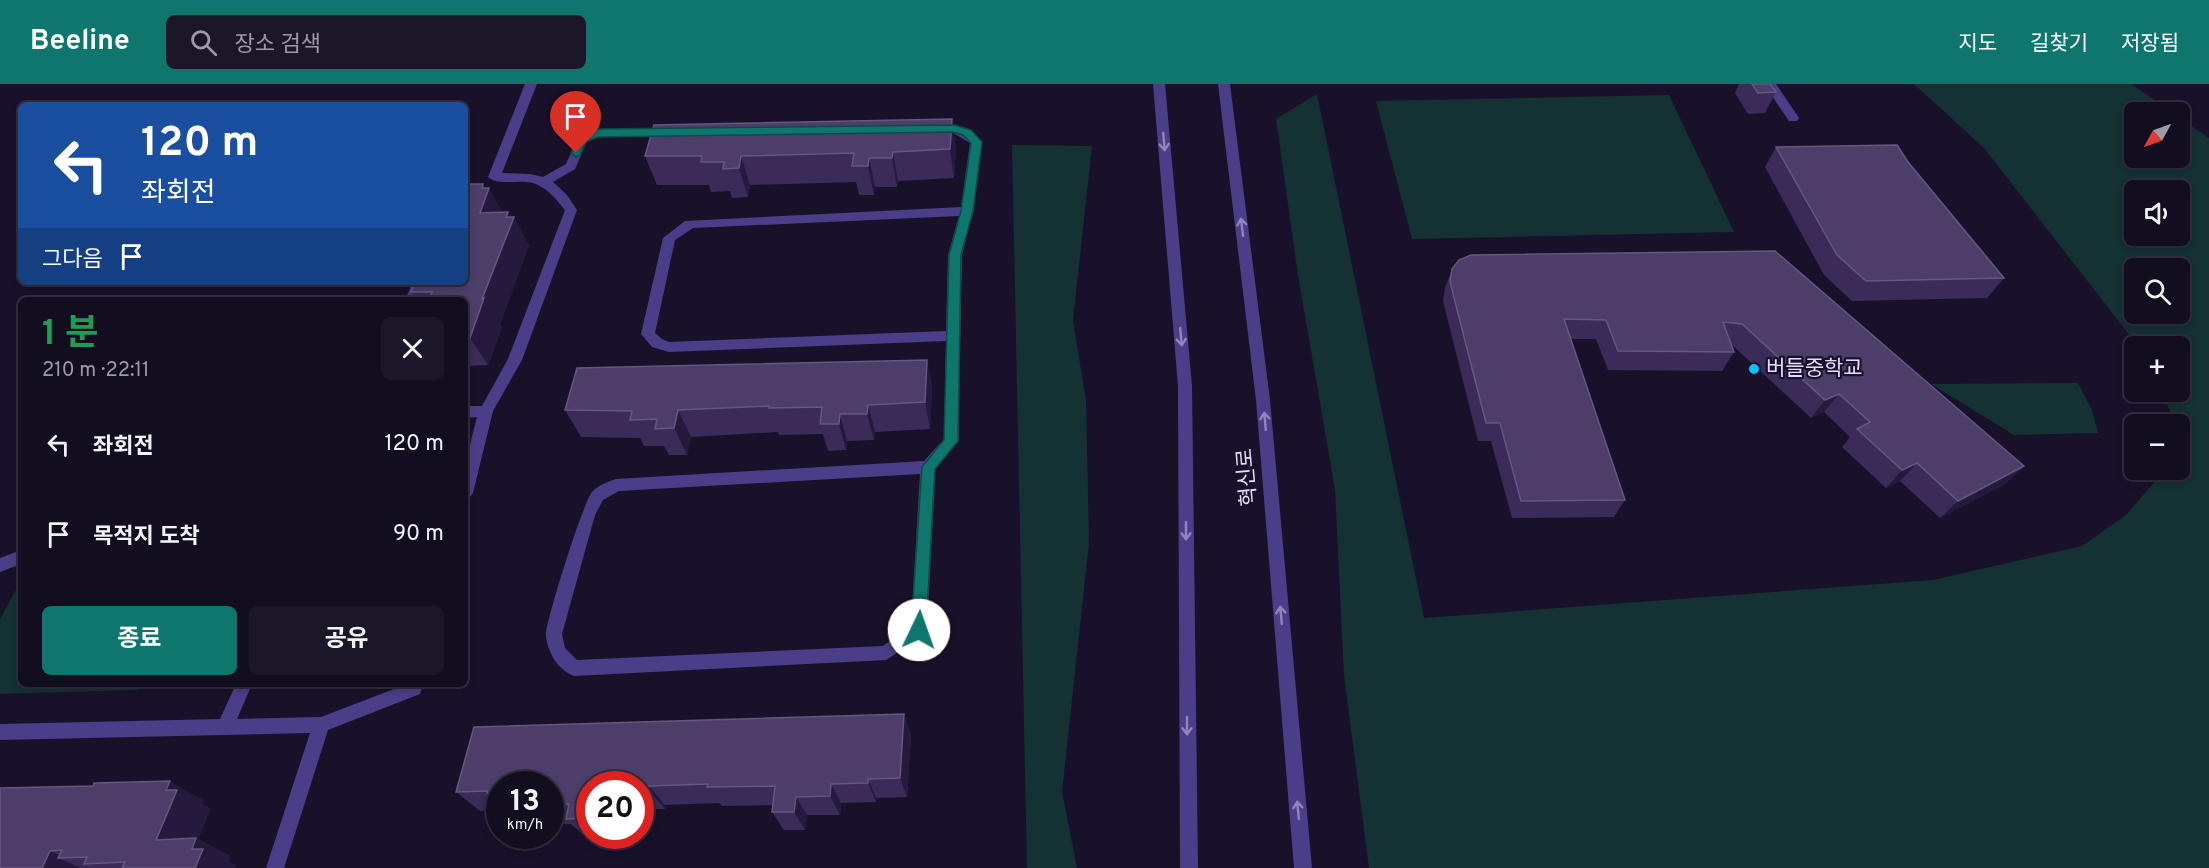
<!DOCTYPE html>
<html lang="ko">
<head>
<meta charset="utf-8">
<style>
	body { margin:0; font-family:Overpass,"Noto Sans KR",sans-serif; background:#1c1629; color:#f1f3f6; height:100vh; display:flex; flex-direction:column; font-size:22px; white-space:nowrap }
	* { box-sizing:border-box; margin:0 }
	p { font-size:20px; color:#9d9ca5 }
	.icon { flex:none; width:33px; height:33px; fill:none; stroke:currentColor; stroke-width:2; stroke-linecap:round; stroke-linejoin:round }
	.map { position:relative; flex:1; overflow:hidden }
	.drawer { position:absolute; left:18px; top:213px; width:450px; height:390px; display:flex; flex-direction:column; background:#130d20; border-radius:9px; box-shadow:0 3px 9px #0003,0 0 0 2px #322d3e }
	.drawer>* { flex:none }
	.guide { position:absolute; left:18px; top:18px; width:450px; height:183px; border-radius:9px; box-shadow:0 3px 9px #0003,0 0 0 2px #322d3e; background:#1a4fa0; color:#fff; overflow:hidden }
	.needle { width:39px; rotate:230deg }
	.controls { position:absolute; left:2124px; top:18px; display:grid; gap:12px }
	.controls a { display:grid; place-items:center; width:66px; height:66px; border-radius:9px; background:#130d20; box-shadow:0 3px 9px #0003,0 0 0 2px #322d3e; font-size:30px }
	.speed { position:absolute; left:486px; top:687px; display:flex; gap:12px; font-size:30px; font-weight:700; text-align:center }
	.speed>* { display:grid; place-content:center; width:78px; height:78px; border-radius:50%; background:#130d20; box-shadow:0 3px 9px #0003,0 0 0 2px #322d3e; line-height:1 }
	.speed small { font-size:15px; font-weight:400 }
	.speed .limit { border:9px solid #d22; background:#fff; color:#111 }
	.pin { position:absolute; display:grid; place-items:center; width:51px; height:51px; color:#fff; margin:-62px -26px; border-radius:50% 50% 50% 0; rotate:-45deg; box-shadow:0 0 6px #0007 }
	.pin .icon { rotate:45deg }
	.me { position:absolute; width:66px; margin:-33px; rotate:3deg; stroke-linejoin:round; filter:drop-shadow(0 0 4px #0008) }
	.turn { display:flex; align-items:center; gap:21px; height:126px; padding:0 24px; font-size:27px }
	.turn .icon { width:78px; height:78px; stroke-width:2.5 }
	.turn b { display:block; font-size:42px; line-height:51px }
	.then { display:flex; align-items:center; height:57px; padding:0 24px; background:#0003; gap:12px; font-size:22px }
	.round { display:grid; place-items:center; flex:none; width:63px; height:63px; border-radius:9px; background:#1c1629 }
	.overview { display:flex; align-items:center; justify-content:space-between; height:102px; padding:0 24px }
	h1 { font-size:36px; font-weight:700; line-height:45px; color:#1e9e55 }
	.cta { display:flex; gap:12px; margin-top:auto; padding:12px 24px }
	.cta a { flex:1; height:69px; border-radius:9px; background:#0f766e; color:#fff; font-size:24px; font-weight:700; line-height:69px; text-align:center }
	.cta a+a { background:#1c1629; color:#f1f3f6 }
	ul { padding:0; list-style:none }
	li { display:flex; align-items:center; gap:18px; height:90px; padding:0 24px }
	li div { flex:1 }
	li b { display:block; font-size:22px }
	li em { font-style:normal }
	header { display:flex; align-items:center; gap:36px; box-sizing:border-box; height:84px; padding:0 30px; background:#0f766e; color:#fff }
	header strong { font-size:28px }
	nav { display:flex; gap:33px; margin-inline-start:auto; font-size:21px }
	.search { width:420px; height:54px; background:#1c1629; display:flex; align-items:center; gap:15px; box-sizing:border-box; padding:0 21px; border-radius:9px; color:#9d9ca5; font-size:22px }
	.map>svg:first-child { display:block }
	.green { fill:#143134; fill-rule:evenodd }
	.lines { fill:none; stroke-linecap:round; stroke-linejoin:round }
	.minor { fill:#4b3e88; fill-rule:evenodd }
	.wall { fill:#3a2b58 }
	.shaded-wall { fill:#25193e }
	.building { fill:#4c3e69; stroke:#645781; stroke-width:1.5 }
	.oneway { stroke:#9085bd }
	.route { fill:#0f766e; stroke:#0a4d48; stroke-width:1.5 }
	.poi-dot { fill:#0bc1fa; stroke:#19112a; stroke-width:2 }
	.labels { text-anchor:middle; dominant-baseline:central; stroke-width:4.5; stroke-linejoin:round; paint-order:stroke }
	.poi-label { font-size:21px; fill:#e4dbfe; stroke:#19112a; text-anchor:start }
	.street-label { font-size:21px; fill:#e4dbfe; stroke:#19112a }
</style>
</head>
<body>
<header>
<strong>Beeline</strong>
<div class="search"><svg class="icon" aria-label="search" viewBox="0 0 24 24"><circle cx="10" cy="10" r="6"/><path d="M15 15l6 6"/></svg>장소 검색</div>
<nav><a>지도</a><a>길찾기</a><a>저장됨</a></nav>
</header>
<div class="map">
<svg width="2209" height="784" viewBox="0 0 2209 784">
	<rect width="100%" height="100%" fill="#19112a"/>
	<!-- green -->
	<g class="green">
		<path d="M1914,0H2131L2172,28H2134V74H2180V34L2209,54V784H1369L1344,591L1335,406L1298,191L1276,35L1317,10L1424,534L1933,496L2082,462L2126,431L2158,394L2160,386H2180V340H2173L2174,335L2161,308H2180V262H2138L1984,64ZM2134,106H2180V152H2134ZM2134,184H2180V230H2134Z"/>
		<path d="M1669,11L1734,148L1412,155L1376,17Z"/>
		<path d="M1012,61L1092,62L1073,236L1086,317L1089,459L1062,708L1077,784H1027Z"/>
		<path d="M2078,299L2092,326L2098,349L2014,351L1931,300Z"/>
		<path d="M17,504H21V600H141L138,606L0,610V535Z"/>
	</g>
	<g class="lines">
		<!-- minor -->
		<g class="minor">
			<path d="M525,0H537L502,89L530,90L543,93L566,80L578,53L597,45L671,44L677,48L671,52L599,53L587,58L575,85L553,98L567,111L577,126L522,276L493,327L473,409L470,413L465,415V380L477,333L465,334V322H482L508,275L565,126C557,116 548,105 536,100C522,94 498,103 488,93Z"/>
			<path d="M1153,0H1165L1192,302L1198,784H1180L1178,302Z"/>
			<path d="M1218,0H1230L1270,316L1312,784H1294L1256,316Z"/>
			<path d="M1764,0H1776L1799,34L1797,37H1789Z"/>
			<path d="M932,41C951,40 970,42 982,58L973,127L962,171L958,357L935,385L927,546L925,551L886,576L574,592C558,586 548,569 546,552C545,539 583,419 592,408C597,402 609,397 616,395L924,377L944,355L946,257L669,268L652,263L641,250L663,154L685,137L961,123L970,59L955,50L928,48V42ZM959,132L948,171L946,247L669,258L662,255L655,249L675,156L693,144ZM920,390L911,542L883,562L577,576L565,564L562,550L595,431L603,416L619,407Z"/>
			<path d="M413,198H427L419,216H405Z"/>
			<path d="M21,466V480L0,488V474Z"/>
			<path d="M236,600H252L237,635L321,633L407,600H423L420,610L328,646L284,784H266L310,649L0,656V640L220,635Z"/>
		</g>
	</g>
	<!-- wall -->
	<g class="wall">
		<path d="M1739,0H1770L1776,8L1765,29L1748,30L1735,9Z"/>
		<path d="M1776,63L1908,78L2004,194L1987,214L1852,217L1824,191L1765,83Z"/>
		<path d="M956,64L954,94L898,97L897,103H875L874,111H859L856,98L750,101L748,113L732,114L730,107L711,108L709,101H657L645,72Z"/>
		<path d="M483,100L502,128H508L529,161L500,240L502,243L488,281L465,282V216H416L411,208L465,198Z"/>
		<path d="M1775,167L2024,382L2005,400L1940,434L1900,397L1886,404L1842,363L1850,353L1824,328L1811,334L1732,261L1734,268L1722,287L1608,286L1596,255H1570L1625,416L1614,433L1512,434L1491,357H1478L1443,217L1445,204L1452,185Z"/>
		<path d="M927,276L932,303L930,345L875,348L874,356L847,357L846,366L828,367L823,350L779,351L778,348L691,353L687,371H669L664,362H644L640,354L581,353L565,326Z"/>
		<path d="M904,630L911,651L907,713L876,714V718L841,719L840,731H807L805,746H784L772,728V721L722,722L719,719L665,721V725H640V700H590V752H609V753H586L571,740H556L550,735V700H500V726L480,727L456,708Z"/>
		<path d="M0,704L203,716L202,720L210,725L198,755L230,772L228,778L236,782L235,784H0Z"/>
	</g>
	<!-- shaded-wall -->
	<g class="shaded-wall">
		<path d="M952,35L956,64L954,94L950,65Z"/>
		<path d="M893,68L898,97L897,103L892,74Z"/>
		<path d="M741,72L750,101L748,113L739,84Z"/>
		<path d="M869,74L875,103L874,111L868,82Z"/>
		<path d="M483,100L488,107L489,104L505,133L480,129L482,104Z"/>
		<path d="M508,128L513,136L514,133L529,161L500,240L502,243L488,281L470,254Z"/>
		<path d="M927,276L932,303L930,345L925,318Z"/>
		<path d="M1839,310L1824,328L1811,334L1825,316Z"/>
		<path d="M868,321L875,348L874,356L867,330Z"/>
		<path d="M678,326L691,353L687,371L674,344Z"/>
		<path d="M840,330L847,357L846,366L839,340Z"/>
		<path d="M1917,379L1900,397L1886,404L1902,386Z"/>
		<path d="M2024,382L2005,400L1940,434L1958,417Z"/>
		<path d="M904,630L911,651L907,713L900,694Z"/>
		<path d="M868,695L876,714V718L868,699Z"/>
		<path d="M170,697L203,716L202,720L210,725L198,755L230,772L228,778L236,782L235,784H195L156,756L166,706Z"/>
		<path d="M831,700L841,719L840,731L830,712Z"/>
		<path d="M649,702L665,721V725L648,706Z"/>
		<path d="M796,713L807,731L805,746L794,728Z"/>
		<path d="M50,767L65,774H58L81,784H42Z"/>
	</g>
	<!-- building -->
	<g class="building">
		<path d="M1752,0H1770L1776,8L1758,9Z"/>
		<path d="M952,35L950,65L893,68L892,74H869L868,82H852L854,69L741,72L739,84L723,85L724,78H701L702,72H645L654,41Z"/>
		<path d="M1897,61L1908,78L2004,194L1866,197L1837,171L1776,63Z"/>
		<path d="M465,100H483L482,104H489L480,129L508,128L506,133H514L482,215L484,214L470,254H465V216H429L432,208H411L415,198H465Z"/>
		<path d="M1775,167L2024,382L1958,417L1917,379L1902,386L1857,345L1870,338L1839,310L1825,316L1742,240L1723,238L1734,268L1618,267L1606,236L1564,235L1625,416L1521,417L1500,339H1486L1450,198L1452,185L1459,176L1471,171Z"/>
		<path d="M927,276L925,318L868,321L867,330H840L839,340H820L822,323L769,324V322L678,326L674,344L655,345L657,335L630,336L632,327L565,326L577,284Z"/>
		<path d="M904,630L900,694L868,695V699L831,700L830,712L796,713L794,728H772L775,702L707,703L708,700L649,702L648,706H640V700H590V734L566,735L569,720L550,721V700H500V710H487L488,707L456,708L474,643Z"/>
		<path d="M170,697L166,706H177L156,756L196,754L192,765H203L195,784H122L125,778L84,780L87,773L58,774L62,766L50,767L42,784H0V704L93,702L94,699Z"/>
	</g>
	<!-- one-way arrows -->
	<defs><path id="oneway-shaft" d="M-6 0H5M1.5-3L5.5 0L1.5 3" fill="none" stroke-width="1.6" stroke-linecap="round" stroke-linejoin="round" transform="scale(1.5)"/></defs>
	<g class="oneway">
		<use href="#oneway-shaft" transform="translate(1164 58) rotate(85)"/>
		<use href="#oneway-shaft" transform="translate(1242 143) rotate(-97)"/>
		<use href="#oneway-shaft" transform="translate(1181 253) rotate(85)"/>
		<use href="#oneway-shaft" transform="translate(1265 337) rotate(-95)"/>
		<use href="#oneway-shaft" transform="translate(1186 447) rotate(90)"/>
		<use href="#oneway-shaft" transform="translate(1281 531) rotate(-95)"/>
		<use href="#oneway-shaft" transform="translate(1187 642) rotate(90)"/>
		<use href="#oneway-shaft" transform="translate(1298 726) rotate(-95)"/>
	</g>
	<!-- route -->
	<path class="route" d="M954,41L971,46L982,58L973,127L961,171L958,357L935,385L926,546L924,551L919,553L913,551L911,546L922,383L944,356L949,171L961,127L971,59L963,51L953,48L598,53L586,58L580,71L576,73L571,69L578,53L597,45Z"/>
	<!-- markers -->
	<circle class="poi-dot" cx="1754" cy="285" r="6"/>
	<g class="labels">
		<!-- poi labels -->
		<g class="poi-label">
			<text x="1766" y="285">버들중학교</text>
		</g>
		<!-- street labels -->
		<g class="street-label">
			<text transform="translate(1248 393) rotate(-95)">혁신로</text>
		</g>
	</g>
</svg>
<div class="controls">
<a><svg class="needle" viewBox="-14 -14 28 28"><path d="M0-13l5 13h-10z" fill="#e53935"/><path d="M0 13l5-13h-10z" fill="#9d9ca5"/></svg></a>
<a><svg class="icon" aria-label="sound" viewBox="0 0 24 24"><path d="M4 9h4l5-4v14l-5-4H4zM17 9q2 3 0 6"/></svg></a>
<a><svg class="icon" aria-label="search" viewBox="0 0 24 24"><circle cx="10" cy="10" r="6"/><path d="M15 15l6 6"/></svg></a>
<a>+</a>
<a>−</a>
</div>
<div class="speed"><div>13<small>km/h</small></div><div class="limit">20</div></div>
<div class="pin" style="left:576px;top:69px;background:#d93025"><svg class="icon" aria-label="arrive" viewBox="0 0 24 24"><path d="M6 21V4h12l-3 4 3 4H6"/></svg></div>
<svg class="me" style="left:919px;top:546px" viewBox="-20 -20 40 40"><circle r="19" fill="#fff"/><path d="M0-13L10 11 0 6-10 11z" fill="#0f766e"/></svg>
<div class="guide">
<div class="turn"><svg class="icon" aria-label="left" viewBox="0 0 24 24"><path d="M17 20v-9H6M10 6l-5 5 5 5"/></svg><div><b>120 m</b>좌회전</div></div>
<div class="then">그다음<svg class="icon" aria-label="arrive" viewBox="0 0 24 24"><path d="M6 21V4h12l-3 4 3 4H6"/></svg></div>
</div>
<section class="drawer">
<div class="overview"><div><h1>1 분</h1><p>210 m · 22:11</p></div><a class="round"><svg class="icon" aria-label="close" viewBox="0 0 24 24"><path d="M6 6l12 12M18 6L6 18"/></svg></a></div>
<ul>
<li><svg class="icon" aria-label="left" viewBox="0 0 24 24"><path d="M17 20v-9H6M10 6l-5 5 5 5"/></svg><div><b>좌회전</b></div><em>120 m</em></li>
<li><svg class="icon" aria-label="arrive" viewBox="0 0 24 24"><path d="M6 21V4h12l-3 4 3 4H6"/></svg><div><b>목적지 도착</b></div><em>90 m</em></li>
</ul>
<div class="cta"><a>종료</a><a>공유</a></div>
</section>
</div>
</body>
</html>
